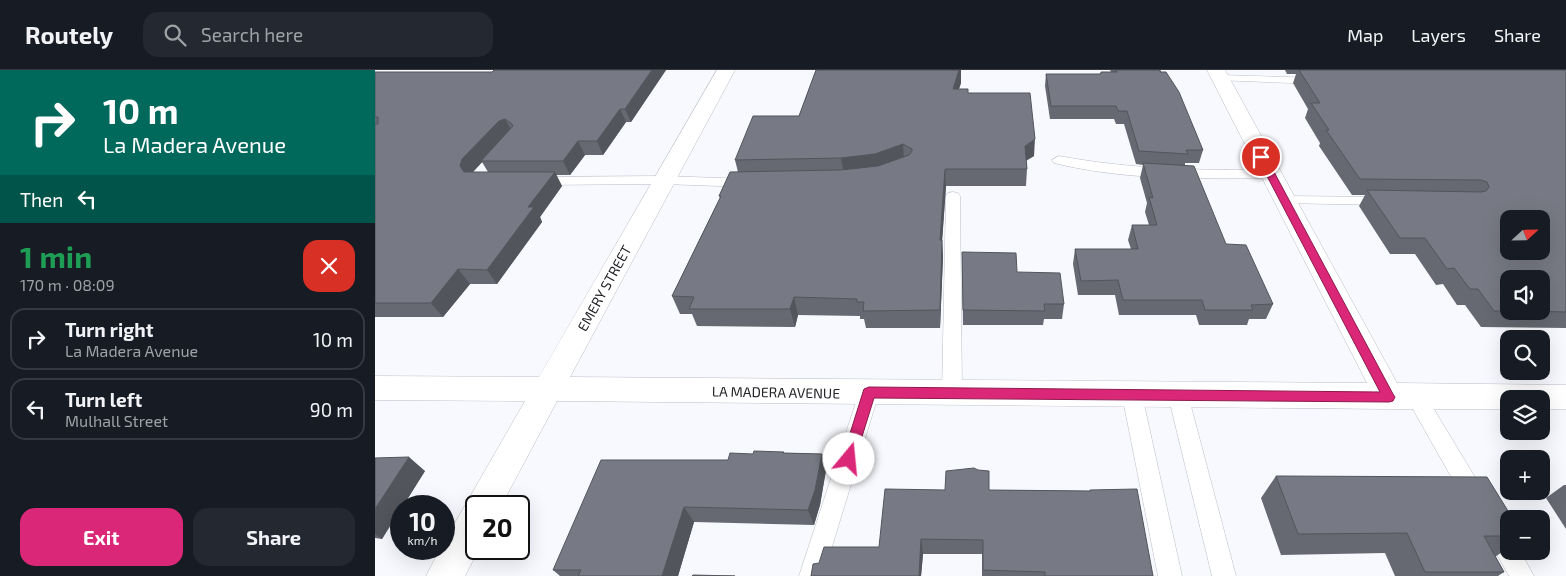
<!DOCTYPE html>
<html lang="en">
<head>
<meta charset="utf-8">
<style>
	body { margin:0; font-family:"Exo 2",sans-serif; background:#242831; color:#f1f3f6; height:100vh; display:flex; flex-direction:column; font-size:19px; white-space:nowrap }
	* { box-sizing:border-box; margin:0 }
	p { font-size:16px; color:#9ea1a6 }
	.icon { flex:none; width:28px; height:28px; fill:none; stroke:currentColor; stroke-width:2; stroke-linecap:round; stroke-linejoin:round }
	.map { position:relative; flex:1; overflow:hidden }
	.details { display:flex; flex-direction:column; background:#171b24; width:375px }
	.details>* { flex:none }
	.top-card { background:#00695c; color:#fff; overflow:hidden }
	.needle { width:32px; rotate:68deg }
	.buttons { position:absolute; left:1125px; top:140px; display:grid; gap:10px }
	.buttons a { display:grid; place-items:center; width:50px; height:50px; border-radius:10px; background:#171b24; box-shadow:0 5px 20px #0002; font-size:25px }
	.speed { position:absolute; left:15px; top:425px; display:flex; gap:10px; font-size:25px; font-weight:700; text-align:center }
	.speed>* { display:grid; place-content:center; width:65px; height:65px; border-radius:50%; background:#171b24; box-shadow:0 5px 20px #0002; line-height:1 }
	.speed small { font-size:12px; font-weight:400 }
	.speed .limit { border:2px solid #111; border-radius:8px; background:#fff; color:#111 }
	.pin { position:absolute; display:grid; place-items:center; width:42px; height:42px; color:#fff; margin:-21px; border:2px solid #fff; border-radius:50%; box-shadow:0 1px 5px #0007 }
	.me { position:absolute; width:55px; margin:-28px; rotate:17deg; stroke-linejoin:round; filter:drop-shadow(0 0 4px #0008) }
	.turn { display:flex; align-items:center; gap:18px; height:105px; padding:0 20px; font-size:22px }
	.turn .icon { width:65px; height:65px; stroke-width:2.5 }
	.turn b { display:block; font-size:35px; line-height:42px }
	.then { display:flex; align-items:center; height:48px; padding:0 20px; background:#0003; gap:10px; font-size:19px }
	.round { display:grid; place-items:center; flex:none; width:52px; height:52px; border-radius:15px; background:#242831 }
	.headline { display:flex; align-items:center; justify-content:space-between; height:85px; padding:0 20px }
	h1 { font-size:30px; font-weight:700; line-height:38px; color:#1e9e55 }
	.cta { display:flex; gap:10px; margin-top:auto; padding:10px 20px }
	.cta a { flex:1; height:58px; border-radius:15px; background:#db2777; color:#fff; font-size:20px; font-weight:700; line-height:58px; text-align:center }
	.cta a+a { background:#242831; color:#f1f3f6 }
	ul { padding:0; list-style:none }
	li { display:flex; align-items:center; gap:15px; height:62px; margin:0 10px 8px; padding:0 10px; border:2px solid #363941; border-radius:15px }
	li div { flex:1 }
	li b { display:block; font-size:19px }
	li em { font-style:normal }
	header { display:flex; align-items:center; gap:30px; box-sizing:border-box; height:70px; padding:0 25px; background:#171b24; border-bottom:1px solid #363941 }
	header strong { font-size:24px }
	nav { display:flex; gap:28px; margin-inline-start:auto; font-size:18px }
	.search { width:350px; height:45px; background:#242831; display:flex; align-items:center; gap:12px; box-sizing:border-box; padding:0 18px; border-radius:15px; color:#9ea1a6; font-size:19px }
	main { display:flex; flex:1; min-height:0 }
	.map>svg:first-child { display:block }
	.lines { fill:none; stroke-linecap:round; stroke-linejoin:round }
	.lane-casing { stroke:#babdc7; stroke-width:1 }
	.street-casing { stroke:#babdc7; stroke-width:1 }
	.lane { fill:#fff; fill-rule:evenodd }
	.street { fill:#fff; fill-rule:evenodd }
	.wall { fill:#666972; fill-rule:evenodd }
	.shaded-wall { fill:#53555c }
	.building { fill:#777a84; stroke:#53555c; fill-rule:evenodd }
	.route { fill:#db2777; stroke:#8e194d }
	.labels { text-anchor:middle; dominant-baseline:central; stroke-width:4; stroke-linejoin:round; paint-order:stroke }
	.street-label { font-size:14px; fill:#232428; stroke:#fff }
</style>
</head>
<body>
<header>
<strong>Routely</strong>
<div class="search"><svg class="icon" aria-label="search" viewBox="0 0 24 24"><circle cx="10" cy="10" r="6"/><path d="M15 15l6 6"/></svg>Search here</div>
<nav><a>Map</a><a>Layers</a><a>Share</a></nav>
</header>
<main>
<section class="details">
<div class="top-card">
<div class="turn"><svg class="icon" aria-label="right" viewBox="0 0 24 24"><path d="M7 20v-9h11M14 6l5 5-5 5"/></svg><div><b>10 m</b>La Madera Avenue</div></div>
<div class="then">Then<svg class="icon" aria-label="left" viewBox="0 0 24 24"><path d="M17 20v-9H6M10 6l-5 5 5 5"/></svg></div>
</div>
<div class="headline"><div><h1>1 min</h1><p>170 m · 08:09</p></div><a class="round" style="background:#d93025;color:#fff"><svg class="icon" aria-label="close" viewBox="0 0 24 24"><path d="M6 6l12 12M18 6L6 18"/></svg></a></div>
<ul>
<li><svg class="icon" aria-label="right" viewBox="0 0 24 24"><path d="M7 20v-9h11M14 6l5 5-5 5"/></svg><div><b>Turn right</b><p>La Madera Avenue</p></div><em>10 m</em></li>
<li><svg class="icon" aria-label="left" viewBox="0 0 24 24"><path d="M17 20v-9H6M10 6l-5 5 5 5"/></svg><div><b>Turn left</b><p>Mulhall Street</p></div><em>90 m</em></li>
</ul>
<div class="cta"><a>Exit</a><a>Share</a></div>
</section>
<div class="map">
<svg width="1191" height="506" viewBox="0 0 1191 506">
	<rect width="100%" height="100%" fill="#f8f9fe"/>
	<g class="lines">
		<defs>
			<g id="lane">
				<path d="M845,5L942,8L948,11L942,14L841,10L839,8Z"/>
				<path d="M684,86C754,99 824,101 895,99L902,103C896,111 875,108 865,108C803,109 740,108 679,93L677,90Z"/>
				<path d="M289,106L372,109L379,113L372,117L289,114L161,115L154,111L161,107Z"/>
				<path d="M578,122L583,123L585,126L587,323L584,328L577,331L570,328L567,323L571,126L573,123Z"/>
				<path d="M909,126L1011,127L1016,128L1018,131L1016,134L1011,135L904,133L902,130L904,127Z"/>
				<path d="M494,315L501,318L504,323L448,506H424L484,323L487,318Z"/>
				<path d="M757,317L764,320L767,325L807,506H783L747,325L750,320Z"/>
				<path d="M803,317L810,320L813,325L861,506H837L793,325L796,320Z"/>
				<path d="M1041,319L1048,321L1107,419L1110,426L1107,433L1099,436L1091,433L1031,327L1034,321Z"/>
				<path d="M1119,448C1135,454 1134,466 1134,481H1145L1159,506H1134L1108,459L1111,451Z"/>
			</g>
			<path id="street" d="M342,0H360L195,307L992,313L832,0H850L1022,313L1191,315V339H1166V329H1134V339H1014L182,331L126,436H101V479H104L90,506H51L65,479H69V472L150,331L0,330V306L164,307Z"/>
		</defs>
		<!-- lane casing -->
		<use href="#lane" class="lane-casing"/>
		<!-- street casing -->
		<use href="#street" class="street-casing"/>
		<!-- lane -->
		<use href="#lane" class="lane"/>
		<!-- street -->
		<use href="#street" class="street"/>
	</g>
	<!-- wall -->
	<g class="wall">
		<path d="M291,0L256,52H251L228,85H210L195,105H181L187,116L165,147L167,152L122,214H95L68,247H0V2H117ZM107,92L113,102H98Z"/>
		<path d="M441,0H586V13L584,19L593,23L659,86L651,91L652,99L651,116H571L567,170L568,187L565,258H491L489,249H485V246L423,245L420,257L322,256L317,244H305L297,226L345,128L344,126L363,102L360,90L424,46Z"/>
		<path d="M735,0H785L828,80L824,93H810V95L851,174L898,234L891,249H874L872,255H824L821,245H744L740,225H703L698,194L700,179H756L753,170L757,155H774L770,142L772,133L765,108L768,95L761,94L749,54H741L739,49H675L670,16L671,4H725L726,2H736Z"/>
		<path d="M910,0H1191V258L1106,257L1090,235H1082L1068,214L1061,215L1040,184H1015L984,136L990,125H977L944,76L945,73L930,48L933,39L918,13L921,4H912Z"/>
		<path d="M587,182L642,202L689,234L687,249H669L668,255H588Z"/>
		<path d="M409,383L447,384L451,400L445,435L439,455L319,452L303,506H185L178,500L353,390L378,384Z"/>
		<path d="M0,388L50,401L28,436H26L7,469L0,468Z"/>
		<path d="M901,406L1134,449V477L1120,487L1129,502L1123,506H1020L1010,483L906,485L886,428Z"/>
		<path d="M1189,415H1191V459L1171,428Z"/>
		<path d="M614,420L714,421L715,420L778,506H607V484H548L546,506H436L504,477Z"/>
	</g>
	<!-- shaded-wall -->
	<g class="shaded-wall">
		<path d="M277,0H291L256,52L250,39Z"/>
		<path d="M584,0H586V13L578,35V19Z"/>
		<path d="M245,39L251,52L228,85L222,71Z"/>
		<path d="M130,49L138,63L132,65L97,103L94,110L85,96L87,89L124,51Z"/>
		<path d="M660,69L659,86L648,92L650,76Z"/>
		<path d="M203,71L210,85L195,105L188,91Z"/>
		<path d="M528,74L529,91L469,105L466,88Z"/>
		<path d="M570,99L571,116L566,187L565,170Z"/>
		<path d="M180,102L187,116L165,147L167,152L122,214L112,200L153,137Z"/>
		<path d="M567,170L568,187L565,258V240Z"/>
		<path d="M83,199L95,214L68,247L56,233Z"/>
		<path d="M419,227L423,245L420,257L415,239Z"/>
		<path d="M447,384L451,400L445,435L439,455L433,440Z"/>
		<path d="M34,387L50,401L28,436H26V439L7,469L0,464V439Z"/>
		<path d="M309,437L319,452L303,506H287Z"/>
		<path d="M546,469L548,484L546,506H544Z"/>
	</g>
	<!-- building -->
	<g class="building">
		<path d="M119,0H277L250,39H245L222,71H203L188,91H106L138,56L137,54L130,49L124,51L87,89L85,96L89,102H180L153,137H159L112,200L83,199L56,233H0V54H3V47H0V2H117Z"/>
		<path d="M441,0H584L578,19H593V23H655L660,69L650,76L652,99H570L565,170H567L565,240L488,241L489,232H482V229L419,227L415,239H314L319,227L297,226L346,126H344L355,102L466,100L503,96L534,85L537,81V79L528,74L500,84L466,88L360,90L378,46H424Z"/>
		<path d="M741,0H785V2H791L804,22L828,80H811L813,84L764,81L752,41H743L741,36H676L671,4H726V2H742Z"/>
		<path d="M924,0H1191V242L1154,241H1166V209H1134V241H1119L1103,219H1095L1079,198L1072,199L1050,168H1025L992,120L1106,122L1111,121L1114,117L1112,112L1106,110L985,109L951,60H954L936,33H945ZM1134,149H1166V181H1134Z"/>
		<path d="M768,93L819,96L851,174L871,175L898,234L876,235L878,240H830L827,230H748L743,210L706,211L700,179H763L757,155H782L774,127L778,128Z"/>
		<path d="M587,182L641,183L642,202L685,203L689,234H669L670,241L588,240Z"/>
		<path d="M379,381L409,382L408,383L447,384L440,420L433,440L309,437L287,506H203L206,500H178L226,390H353L355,383L378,384Z"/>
		<path d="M34,387L0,439V388Z"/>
		<path d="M599,398L603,400L614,401V420L715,421V420L762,419L778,506H670V502L608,500V470L546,469L544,506H436L438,494L444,493L449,477H504L510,419L570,420L571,401Z"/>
		<path d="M901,406L1112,407L1138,449H1134V466H1109L1129,502H1050L1032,463L923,464Z"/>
		<path d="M318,505L360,506H317Z"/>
	</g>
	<!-- route -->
	<path class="route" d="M886,85L891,87L1018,324L1020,327L1018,331L1014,332L499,328L480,389L478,393L474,395L469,393L467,389L488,322L489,319L494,317L1005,322L882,87Z"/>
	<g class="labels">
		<!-- street labels -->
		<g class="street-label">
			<text transform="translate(229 218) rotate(-61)">EMERY STREET</text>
			<text transform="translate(401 322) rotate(1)">LA MADERA AVENUE</text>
		</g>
	</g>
</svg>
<div class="buttons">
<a><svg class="needle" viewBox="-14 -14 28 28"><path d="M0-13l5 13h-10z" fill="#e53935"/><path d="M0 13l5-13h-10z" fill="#9ea1a6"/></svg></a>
<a><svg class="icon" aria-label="sound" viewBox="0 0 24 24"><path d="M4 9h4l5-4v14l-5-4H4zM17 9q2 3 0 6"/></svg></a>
<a><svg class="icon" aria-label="search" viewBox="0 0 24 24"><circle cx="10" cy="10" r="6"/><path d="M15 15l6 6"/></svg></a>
<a><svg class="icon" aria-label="layers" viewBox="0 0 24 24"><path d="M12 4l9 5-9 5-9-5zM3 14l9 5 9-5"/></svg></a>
<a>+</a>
<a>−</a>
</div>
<div class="speed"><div>10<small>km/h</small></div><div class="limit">20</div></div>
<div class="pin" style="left:886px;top:87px;background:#d93025"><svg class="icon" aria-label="arrive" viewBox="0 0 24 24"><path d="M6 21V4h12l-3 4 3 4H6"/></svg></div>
<svg class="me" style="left:474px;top:389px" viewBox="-20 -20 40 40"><circle r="19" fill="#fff"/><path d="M0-13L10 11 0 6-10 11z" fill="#db2777"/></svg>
</div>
</main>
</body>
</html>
